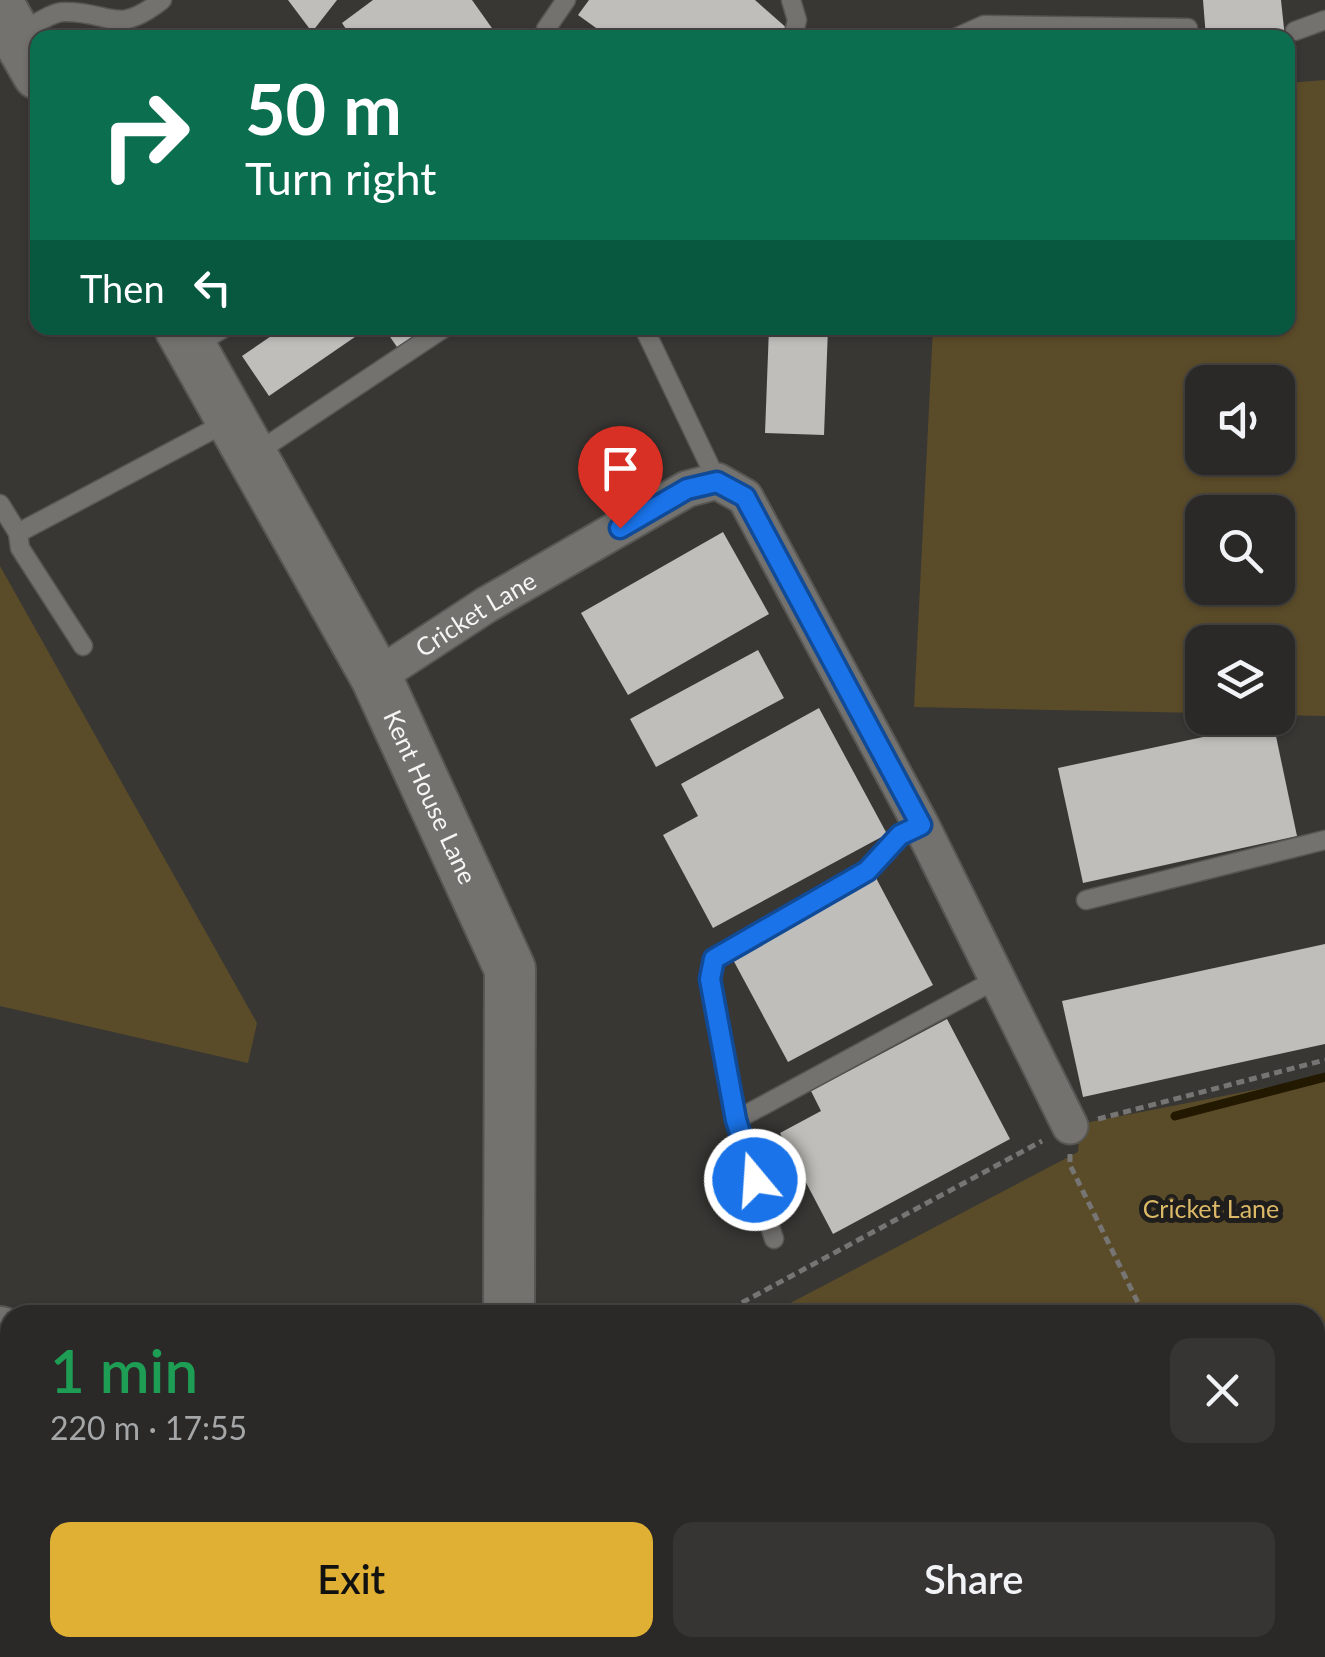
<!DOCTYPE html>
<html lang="en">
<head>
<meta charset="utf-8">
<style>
	body { margin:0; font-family:Lato,sans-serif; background:#363533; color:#f1f3f6; height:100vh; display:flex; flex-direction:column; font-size:38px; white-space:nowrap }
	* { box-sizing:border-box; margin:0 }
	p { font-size:32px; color:#a5a6a7 }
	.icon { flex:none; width:55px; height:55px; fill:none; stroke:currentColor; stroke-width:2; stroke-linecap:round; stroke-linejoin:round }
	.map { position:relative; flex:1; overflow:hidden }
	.panel { position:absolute; left:0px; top:1305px; width:1325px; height:352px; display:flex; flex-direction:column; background:#2a2927; border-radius:30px 30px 0 0; box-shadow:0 2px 8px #0004,0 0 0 2px #464544 }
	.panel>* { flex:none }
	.hud { position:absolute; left:30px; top:30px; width:1265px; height:305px; border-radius:20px; box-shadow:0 2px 8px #0004,0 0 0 2px #464544; background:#0b6e4f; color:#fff; overflow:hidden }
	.controls { position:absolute; left:1185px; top:365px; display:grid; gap:20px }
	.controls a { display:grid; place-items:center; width:110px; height:110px; border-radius:20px; background:#2a2927; box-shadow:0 2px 8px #0004,0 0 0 2px #464544; font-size:50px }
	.pin { position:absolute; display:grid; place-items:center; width:85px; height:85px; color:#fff; margin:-102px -42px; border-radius:50% 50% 50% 0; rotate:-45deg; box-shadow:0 0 10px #0007 }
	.pin .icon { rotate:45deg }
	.me { position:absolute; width:110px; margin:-55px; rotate:342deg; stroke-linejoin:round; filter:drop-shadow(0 0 8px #0008) }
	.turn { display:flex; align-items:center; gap:35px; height:210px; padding:0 50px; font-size:45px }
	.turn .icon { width:130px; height:130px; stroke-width:2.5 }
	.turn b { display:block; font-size:70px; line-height:85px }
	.then { display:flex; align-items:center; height:95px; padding:0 50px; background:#0003; gap:20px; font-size:38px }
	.round { display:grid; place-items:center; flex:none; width:105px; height:105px; border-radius:20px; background:#363533 }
	.summary { display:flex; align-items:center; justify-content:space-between; height:170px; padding:0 50px }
	h1 { font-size:60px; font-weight:600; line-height:75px; color:#1e9e55 }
	.button { display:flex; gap:20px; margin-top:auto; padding:20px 50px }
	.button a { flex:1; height:115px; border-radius:20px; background:#dfb034; color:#111; font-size:40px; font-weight:600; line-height:115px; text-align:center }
	.button a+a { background:#363533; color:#f1f3f6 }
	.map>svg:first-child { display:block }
	.green { fill:#5b4c29; fill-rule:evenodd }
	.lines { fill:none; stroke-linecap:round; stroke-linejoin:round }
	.stream { stroke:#231800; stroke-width:9 }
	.building { fill:#c0beba }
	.lane-casing { stroke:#575653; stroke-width:21 }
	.street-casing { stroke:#575653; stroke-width:39 }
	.secondary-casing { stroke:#575653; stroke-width:54 }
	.path { stroke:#767573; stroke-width:5; stroke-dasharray:8 5; stroke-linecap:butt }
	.lane { stroke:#74726f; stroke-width:18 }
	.street { stroke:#74726f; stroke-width:35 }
	.secondary { stroke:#74726f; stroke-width:50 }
	.route-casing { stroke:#114b97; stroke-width:25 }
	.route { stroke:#1a73e8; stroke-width:18 }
	.labels { text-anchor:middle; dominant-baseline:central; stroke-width:10; stroke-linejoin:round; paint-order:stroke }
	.street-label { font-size:25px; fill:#f5f5f3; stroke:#1f1e1d }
	.park-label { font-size:25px; fill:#dcb967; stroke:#1f1e1d }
</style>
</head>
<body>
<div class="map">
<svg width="1325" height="1657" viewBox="0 0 1325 1657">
	<rect width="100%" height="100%" fill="#383734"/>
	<!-- green -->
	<g class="green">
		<path d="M1325,80V716L1278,715V642H1202V713L914,707L933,328H1288V83ZM1202,382H1278V458H1202ZM1202,512H1278V588H1202Z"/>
		<path d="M0,566L257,1023L248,1063L0,1006Z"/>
		<path d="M1325,1076V1657H888L884,1648H1315V1315H781L779,1309L1078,1152L1080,1124Z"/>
	</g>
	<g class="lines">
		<!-- stream -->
		<path class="stream" d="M1175,1116L1325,1077"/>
	</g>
	<!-- building -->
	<g class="building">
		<path d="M288,0H337L312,32Z"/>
		<path d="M373,0H472L499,38H352L342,23Z"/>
		<path d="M589,0H755L789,30L782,38H610L578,15Z"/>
		<path d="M1203,0H1281L1285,38H1206Z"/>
		<path d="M283,328H368L269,396L242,356Z"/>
		<path d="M384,328H426L397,347Z"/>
		<path d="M769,328H828L824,435L765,433Z"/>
		<path d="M723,532L769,614L628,695L581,613Z"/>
		<path d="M758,650L784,698L656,767L630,719Z"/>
		<path d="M819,708L887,834L713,928L663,835L698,816L681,784Z"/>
		<path d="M1273,722L1297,836L1083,883L1058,768Z"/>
		<path d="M876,878L933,985L788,1062L731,956Z"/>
		<path d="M1325,944V1044L1083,1097L1062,1001Z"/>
		<path d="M947,1019L1010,1139L833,1234L780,1133L821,1111L811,1091Z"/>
	</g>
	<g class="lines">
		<defs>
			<g id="lane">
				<path d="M791,0L797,20L793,38"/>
				<path d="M1295,31L1325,20"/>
				<path d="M21,32C33,26 51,12 64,12C111,11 115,37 162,0"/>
				<path d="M549,38L546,29L566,0"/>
				<path d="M955,38L984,25L1188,28"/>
				<path d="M644,328L717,481"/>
				<path d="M195,345L224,328"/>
				<path d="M256,453L444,328"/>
				<path d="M0,504L18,533"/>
				<path d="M83,646L20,548L18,533L231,420"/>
				<path d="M1086,900L1325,840"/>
				<path d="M736,1120L997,979"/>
				<path d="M774,1239L736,1120L709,979L714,959L867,871L900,835L921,825"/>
			</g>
			<g id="street">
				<path id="s1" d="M376,677L486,605L687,489L717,481L745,497L921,825L1070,1126"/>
			</g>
			<g id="secondary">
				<path d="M0,7L38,74"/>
				<path id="s2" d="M180,328L376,677L510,969L509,1315"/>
				<path d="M0,1332L10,1335"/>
				<path d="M570,1648L573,1657"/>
			</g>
		</defs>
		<!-- lane casing -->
		<use href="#lane" class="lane-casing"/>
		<!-- street casing -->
		<use href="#street" class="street-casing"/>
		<!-- secondary casing -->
		<use href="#secondary" class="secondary-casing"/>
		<!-- path -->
		<g class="path">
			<path d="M1098,1119L1325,1060"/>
			<path d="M1070,1154V1165L1144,1315"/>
			<path d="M719,1315L1042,1141"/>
		</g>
		<!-- lane -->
		<use href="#lane" class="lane"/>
		<!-- street -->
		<use href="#street" class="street"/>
		<!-- secondary -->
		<use href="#secondary" class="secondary"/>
	</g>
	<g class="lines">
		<defs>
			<path id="route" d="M620,528L687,489L717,482L745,497L921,825L900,835L867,871L714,959L710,979L736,1120L755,1180"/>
		</defs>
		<!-- route casing -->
		<use href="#route" class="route-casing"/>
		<!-- route -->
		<use href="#route" class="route"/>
	</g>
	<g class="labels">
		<!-- street labels -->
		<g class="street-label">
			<text stroke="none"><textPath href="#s1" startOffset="118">Cricket Lane</textPath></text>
			<text stroke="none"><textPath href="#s2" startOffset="532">Kent House Lane</textPath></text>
		</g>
		<!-- park labels -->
		<g class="park-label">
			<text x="1211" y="1208">Cricket Lane</text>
		</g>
	</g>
</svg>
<div class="controls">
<a><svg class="icon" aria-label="sound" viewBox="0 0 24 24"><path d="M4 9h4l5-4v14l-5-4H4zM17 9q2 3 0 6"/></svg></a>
<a><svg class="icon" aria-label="search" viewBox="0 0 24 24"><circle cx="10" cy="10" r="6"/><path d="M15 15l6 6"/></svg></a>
<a><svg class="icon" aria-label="layers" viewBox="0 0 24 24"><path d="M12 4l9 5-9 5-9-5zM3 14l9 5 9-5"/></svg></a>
</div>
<div class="pin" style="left:620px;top:528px;background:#d93025"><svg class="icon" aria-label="arrive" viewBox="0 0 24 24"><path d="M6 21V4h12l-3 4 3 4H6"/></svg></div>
<svg class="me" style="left:755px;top:1180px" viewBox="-20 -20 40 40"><circle r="17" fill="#1a73e8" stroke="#fff" stroke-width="3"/><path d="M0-11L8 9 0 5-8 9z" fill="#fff"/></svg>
<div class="hud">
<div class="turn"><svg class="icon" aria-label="right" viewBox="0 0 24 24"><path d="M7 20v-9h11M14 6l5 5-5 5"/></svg><div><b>50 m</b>Turn right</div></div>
<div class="then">Then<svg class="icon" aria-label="left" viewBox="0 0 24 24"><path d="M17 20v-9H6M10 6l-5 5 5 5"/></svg></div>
</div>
<section class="panel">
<div class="summary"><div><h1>1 min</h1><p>220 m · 17:55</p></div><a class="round"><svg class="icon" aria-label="close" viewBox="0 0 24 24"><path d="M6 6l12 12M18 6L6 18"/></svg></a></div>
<div class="button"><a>Exit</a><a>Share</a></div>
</section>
</div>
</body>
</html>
